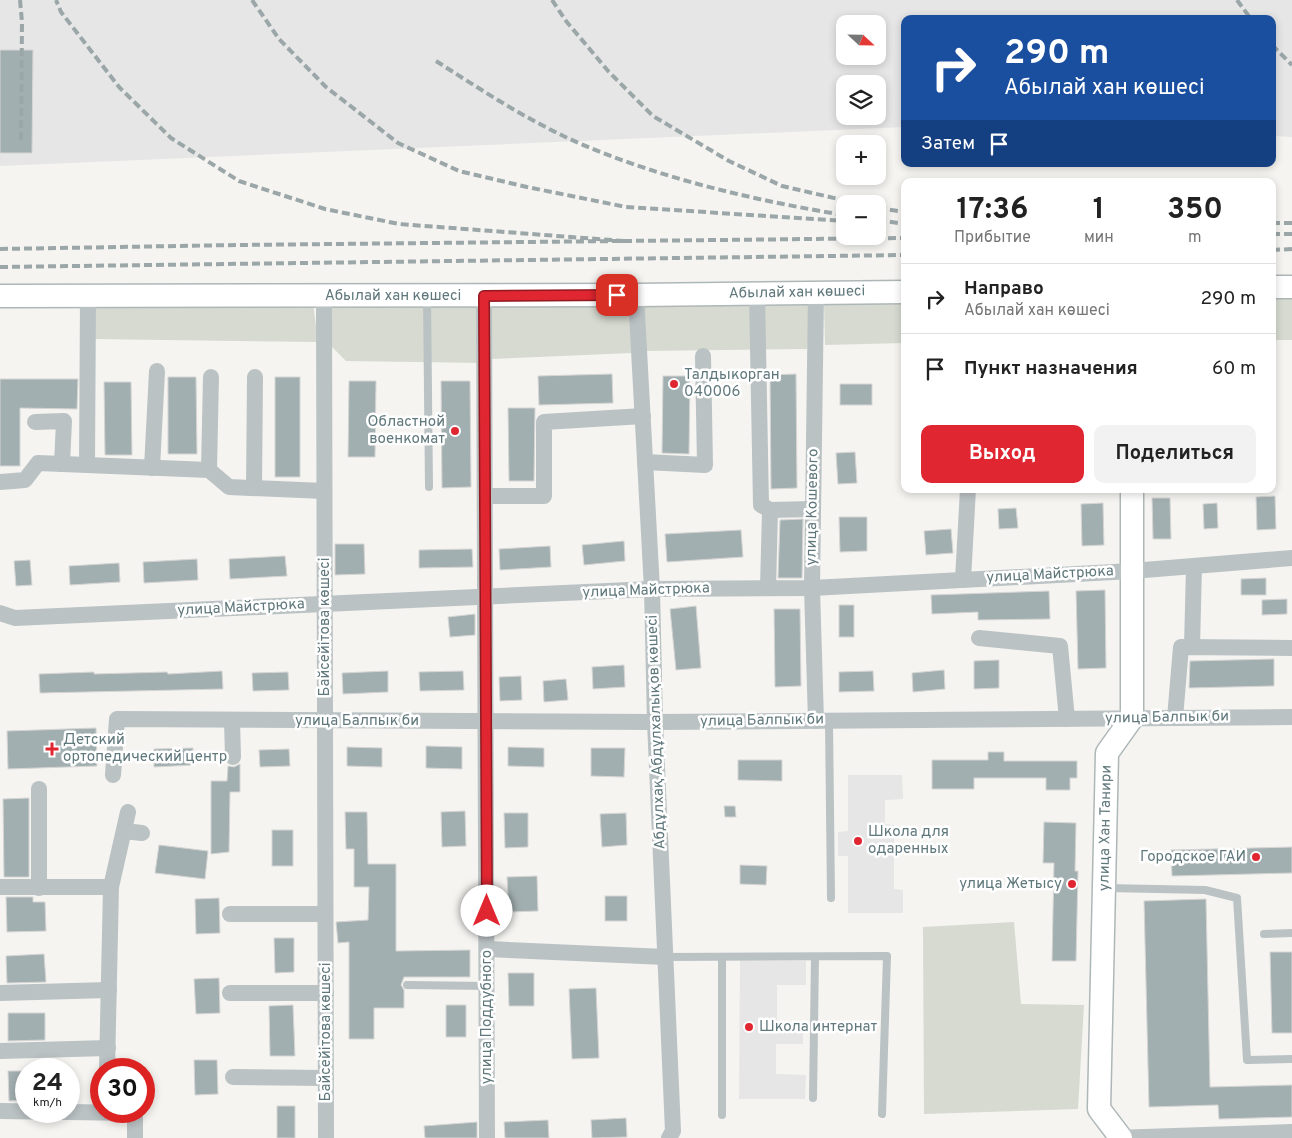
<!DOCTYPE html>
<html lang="ru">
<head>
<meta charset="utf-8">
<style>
	body { margin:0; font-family:Overpass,sans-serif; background:#f2f2f2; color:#222; height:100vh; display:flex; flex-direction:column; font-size:19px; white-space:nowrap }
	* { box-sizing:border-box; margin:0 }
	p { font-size:16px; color:#767676 }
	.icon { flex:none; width:28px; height:28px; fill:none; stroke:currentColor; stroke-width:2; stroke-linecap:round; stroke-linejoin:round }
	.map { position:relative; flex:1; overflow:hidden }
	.details { position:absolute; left:901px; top:178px; width:375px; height:315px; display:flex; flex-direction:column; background:#fff; border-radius:10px; box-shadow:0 2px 8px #0003 }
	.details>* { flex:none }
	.hud { position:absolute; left:901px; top:15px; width:375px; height:152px; border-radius:10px; box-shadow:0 2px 8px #0003; background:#1a4fa0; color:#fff; overflow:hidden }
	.needle { width:32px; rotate:112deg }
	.fabs { position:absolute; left:836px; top:15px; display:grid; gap:10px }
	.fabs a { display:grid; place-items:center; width:50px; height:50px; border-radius:10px; background:#fff; box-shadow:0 2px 8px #0003; font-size:25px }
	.speed { position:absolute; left:15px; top:1058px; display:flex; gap:10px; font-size:25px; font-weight:700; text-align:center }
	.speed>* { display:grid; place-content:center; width:65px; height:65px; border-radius:50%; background:#fff; box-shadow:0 2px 8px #0003; line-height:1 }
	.speed small { font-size:12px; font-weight:400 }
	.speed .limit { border:8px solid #d22; background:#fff; color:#111 }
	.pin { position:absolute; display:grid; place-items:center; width:42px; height:42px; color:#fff; margin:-21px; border-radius:10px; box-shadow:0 2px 8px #0006 }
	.me { position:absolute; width:55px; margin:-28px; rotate:0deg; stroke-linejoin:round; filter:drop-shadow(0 0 4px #0008) }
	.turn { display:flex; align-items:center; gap:18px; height:105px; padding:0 20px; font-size:22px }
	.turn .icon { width:65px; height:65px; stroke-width:2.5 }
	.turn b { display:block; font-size:35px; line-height:42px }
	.then { display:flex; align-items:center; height:48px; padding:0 20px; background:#0003; gap:10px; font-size:19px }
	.eta { display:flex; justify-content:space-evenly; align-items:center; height:85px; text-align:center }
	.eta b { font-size:30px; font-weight:700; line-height:35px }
	.button { display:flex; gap:10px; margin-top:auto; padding:10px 20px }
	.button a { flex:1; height:58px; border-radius:10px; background:#df2631; color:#fff; font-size:20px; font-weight:700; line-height:58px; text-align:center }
	.button a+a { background:#f2f2f2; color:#222 }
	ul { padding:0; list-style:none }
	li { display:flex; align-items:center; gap:15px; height:70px; padding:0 20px; border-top:1px solid #e0e0e0 }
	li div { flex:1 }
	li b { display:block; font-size:19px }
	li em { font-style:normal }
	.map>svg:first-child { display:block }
	.built { fill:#e5e6e5; fill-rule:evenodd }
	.green { fill:#d6dad0 }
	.building { fill:#a2afb1; stroke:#d6d5d4 }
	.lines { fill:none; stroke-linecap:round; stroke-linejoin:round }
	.secondary-casing { stroke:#aeb7b8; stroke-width:25 }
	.lane { stroke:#bbc2c4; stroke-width:8 }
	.street { stroke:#bbc2c4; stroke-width:16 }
	.secondary { stroke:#fff; stroke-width:22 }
	.rail { stroke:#9ba6a8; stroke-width:4; stroke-dasharray:8 4; stroke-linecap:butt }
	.route-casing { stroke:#911920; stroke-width:12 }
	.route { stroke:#df2631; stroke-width:9 }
	.poi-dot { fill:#df2631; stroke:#fff; stroke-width:2 }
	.labels { text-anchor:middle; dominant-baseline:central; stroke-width:5; stroke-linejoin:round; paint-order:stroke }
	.street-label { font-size:15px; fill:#60787c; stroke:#fff }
	.poi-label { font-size:15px; fill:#60787c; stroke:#fff; text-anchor:start }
</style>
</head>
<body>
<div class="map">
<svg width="1292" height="1138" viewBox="0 0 1292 1138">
	<rect width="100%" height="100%" fill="#f5f4f1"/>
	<!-- built -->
	<g class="built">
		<path d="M0,0H1292V137L1273,136L1272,19H905V127L0,166ZM845,24H878V56H845ZM845,84H878V116H845Z"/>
		<path d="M848,775H902L903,799L885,800V824L894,825V889L903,890V913H848V856H838V832L848,831Z"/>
		<path d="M740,960L806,961V985H777V1022H803V1044H776V1074L806,1075L805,1099H739Z"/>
	</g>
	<!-- green -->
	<g class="green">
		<rect x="1273" y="291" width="19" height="49"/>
		<path d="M479,299L484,363L346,361L329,344V301Z"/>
		<path d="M630,299L632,353L491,359L488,301Z"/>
		<path d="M812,299L807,349L643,351L644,300Z"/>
		<path d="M905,299V343L825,345L824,301Z"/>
		<path d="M313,303L318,342L92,339L96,305Z"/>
		<path d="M1014,922L1021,1004L1084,1005L1078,1109L924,1114L923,927Z"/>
	</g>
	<!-- building -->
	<g class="building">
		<path d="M0,50H33L32,153H0Z"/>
		<path d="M612,374L613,403L539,405L538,376Z"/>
		<path d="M796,374L797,488L771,489L770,375Z"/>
		<path d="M663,376H690L689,454L662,453Z"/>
		<path d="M168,377H196L197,454H168Z"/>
		<rect x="275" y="377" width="25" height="100"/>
		<path d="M0,379H78L77,409L20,408V466H0Z"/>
		<path d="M349,381H376L375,457H348Z"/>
		<path d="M441,381H470L471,487L442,488Z"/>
		<path d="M104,382H131L132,455H105Z"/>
		<rect x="840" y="384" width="32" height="21"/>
		<path d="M508,408H535L534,481H509Z"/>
		<path d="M855,452L857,483L838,484L836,453Z"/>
		<path d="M1275,496L1276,529L1257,530L1256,497Z"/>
		<path d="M1152,498H1170L1171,539H1153Z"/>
		<path d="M1103,503L1104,545L1082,546L1081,504Z"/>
		<path d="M1217,503L1218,528L1204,529L1203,504Z"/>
		<path d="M1016,508L1018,528L999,529L998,509Z"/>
		<path d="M839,517H867V551L840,552Z"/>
		<path d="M803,519L802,578H778L780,520Z"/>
		<path d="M951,529L953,553L926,555L924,531Z"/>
		<path d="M741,530L743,557L667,562L665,534Z"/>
		<path d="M624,541L625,561L584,565L582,545Z"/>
		<path d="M335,544H364L365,574L335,575Z"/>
		<path d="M550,546L551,567L500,570L499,549Z"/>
		<path d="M472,549L473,567L419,568V550Z"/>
		<path d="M285,556L287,576L230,579L229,559Z"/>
		<path d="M197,559L198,580L144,583L143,562Z"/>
		<path d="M30,560L32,585L16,586L14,561Z"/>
		<path d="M119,563L120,582L70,585L69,566Z"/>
		<path d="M1266,578V595H1241V579Z"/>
		<path d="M1105,590L1106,668L1078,669L1076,591Z"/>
		<path d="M1049,591L1050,619L978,620V612L932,614L931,595Z"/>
		<path d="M1287,599V614L1262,615V600Z"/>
		<rect x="839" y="605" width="15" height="32"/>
		<path d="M696,606L701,668L676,670L670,609Z"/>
		<path d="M774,609H800L801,686L775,687Z"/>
		<path d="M475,614V635L450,637L448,617Z"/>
		<path d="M1274,659V686L1189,688L1190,661Z"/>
		<path d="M999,660V688L974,689V661Z"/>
		<path d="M624,665L625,687L593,689L592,667Z"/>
		<path d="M944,670L945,689L913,692L912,673Z"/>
		<path d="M222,671L223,689L40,693L39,674L94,672V674L167,672L168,674Z"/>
		<path d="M388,671V692L343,694L342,673Z"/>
		<path d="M463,671L464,690L420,691L419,672Z"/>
		<path d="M873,671L874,691L839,692V672Z"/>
		<path d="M288,672L289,690L253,691L252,673Z"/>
		<path d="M521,676L522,700L500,701L499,677Z"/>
		<path d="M566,679L568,700L544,702L543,681Z"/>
		<path d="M96,728L97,766L8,769L7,731Z"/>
		<path d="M426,746L462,747V769L426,768Z"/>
		<path d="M347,747L382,748V767L347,766Z"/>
		<path d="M508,747L544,748V767L508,766Z"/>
		<path d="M193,748V765L154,767V749Z"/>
		<path d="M591,748H625L624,777L591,776Z"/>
		<path d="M289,749L290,766L260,767L259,750Z"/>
		<path d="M988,752H1004V761H1077V778H1070V790H1046V778H974V789H932V760H988Z"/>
		<path d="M738,760H782V781L738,780Z"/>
		<path d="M240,764V792H230L229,852L211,854V781H227L228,766L234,767Z"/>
		<path d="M29,798V877H4L3,799Z"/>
		<path d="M724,806H735L736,817H725Z"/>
		<path d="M465,811L466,846L442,847L441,812Z"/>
		<path d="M345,812H367L368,864H396V951L470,950V977H404L401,985L404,990V1008H374V1039H349V942L338,943L336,922L368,920L369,887H354V849H346Z"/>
		<path d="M504,813H528V847L505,848Z"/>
		<path d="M626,813L627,845L602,847L600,814Z"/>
		<path d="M1044,822L1076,823L1075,871H1078L1076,961H1052L1054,863H1043Z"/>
		<rect x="272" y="830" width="21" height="36"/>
		<path d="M159,845L208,851L205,879L155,873Z"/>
		<path d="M1292,847V873L1172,876L1171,850Z"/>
		<path d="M740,865L767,866L766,885L740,884Z"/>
		<path d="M537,876L538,911L509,912L507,877Z"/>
		<rect x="605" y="896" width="22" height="25"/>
		<path d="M6,897H33V902H45L46,931L7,932Z"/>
		<path d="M219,898L220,933L196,934L195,899Z"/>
		<path d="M1206,899L1210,1087L1292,1085V1117L1219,1119L1218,1105L1149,1107L1144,901Z"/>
		<path d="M274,938H294V972L275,973Z"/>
		<path d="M1270,952H1292V1033H1272Z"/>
		<path d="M44,954L46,982L7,983L6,956Z"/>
		<path d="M508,973H534V1006H509Z"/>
		<path d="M219,978L220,1013L196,1014L194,979Z"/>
		<path d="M596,988L599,1058L572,1059L569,989Z"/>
		<path d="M293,1005L295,1056H270L269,1006Z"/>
		<rect x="446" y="1005" width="20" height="32"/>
		<path d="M8,1013H45V1040L8,1041Z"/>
		<path d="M194,1060H217L218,1094L195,1095Z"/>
		<path d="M8,1071H26V1100L9,1101Z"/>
		<rect x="277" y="1106" width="18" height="32"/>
		<path d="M626,1118L627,1137L592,1138L591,1120Z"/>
		<path d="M548,1120L549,1138H505L504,1122Z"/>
		<path d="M477,1122V1138H425L424,1126Z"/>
	</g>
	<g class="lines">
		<defs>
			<g id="secondary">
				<path d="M1272,287H1292"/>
				<path d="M0,296L636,295L905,292"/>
				<path d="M1121,1138L1099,1109L1107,753L1132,718V489"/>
			</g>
		</defs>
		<!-- secondary casing -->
		<use href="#secondary" class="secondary-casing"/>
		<!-- lane -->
		<g class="lane">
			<path d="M427,298L429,487"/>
			<path d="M829,721L831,898"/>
			<path d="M1107,888L1205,890L1237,898L1247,1060L1292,1059"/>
			<path d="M1264,934L1292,933"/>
			<path d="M665,957L887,956L882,1114"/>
			<path d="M722,957V1115"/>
			<path d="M407,985L487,986"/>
			<path d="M813,1098L815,957"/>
		</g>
		<!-- street -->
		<g class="street">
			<path d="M757,294L761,505L770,510L768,588"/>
			<path d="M636,295L652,589L655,722L673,1131L669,1138"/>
			<path d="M324,296L326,1138"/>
			<path d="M484,296L487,1138"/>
			<path d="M35,422L64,421L62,464"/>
			<path d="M645,462L705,465L703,356"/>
			<path d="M87,465L88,296"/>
			<path d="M152,468L157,371"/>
			<path d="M209,470L211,377"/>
			<path d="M0,482L25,480L38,463L209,470L229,487L324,491"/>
			<path d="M254,488L255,377"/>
			<path d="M485,496H544V422L643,416"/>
			<path d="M770,510L813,509"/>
			<path d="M963,580L968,489"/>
			<path d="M0,613L15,618L652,589L812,588L1132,571L1292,558"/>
			<path d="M979,638L1060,646L1067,719"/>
			<path d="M1192,647L1194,566"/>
			<path d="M1175,718L1181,647L1292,648"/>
			<path d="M232,720L233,757"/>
			<path d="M816,721L812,588L816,293"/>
			<path d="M113,775L117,719L655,722L1292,717"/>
			<path d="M124,831L142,833"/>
			<path d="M0,887H111"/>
			<path d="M39,888V789"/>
			<path d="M230,914H325"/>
			<path d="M487,949L665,957"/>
			<path d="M0,993L109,990"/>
			<path d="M230,993H326"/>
			<path d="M0,1051L108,1048"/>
			<path d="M107,1069L111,887L128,812"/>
			<path d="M233,1077L326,1078"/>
			<path d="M0,1111L135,1113V1138"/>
			<path d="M1114,1138L1292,1132"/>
		</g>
		<!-- secondary -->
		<use href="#secondary" class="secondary"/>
		<!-- rail -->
		<g class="rail">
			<path d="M20,0L22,22L21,142"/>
			<path d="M252,0L279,39L326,87L398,143L459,171L527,187L626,207L845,221"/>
			<path d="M552,0L566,21L609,72L653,116L729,161L782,186L860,204"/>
			<path d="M1237,0L1251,19"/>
			<path d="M1272,45L1292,65"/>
			<path d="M436,61C483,91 530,122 581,144C663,179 757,201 844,215"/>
			<path d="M878,208L905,212"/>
			<path d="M878,220L905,224"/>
			<path d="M1272,223H1292"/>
			<path d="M1272,234H1292"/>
			<path d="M624,241L905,238"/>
			<path d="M0,249L237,245L624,241L399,224L325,209L239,181L171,138L119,87L61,12L56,0"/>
			<path d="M1272,250L1292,249"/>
			<path d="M0,267L905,255"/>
		</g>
	</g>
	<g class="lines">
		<defs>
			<path id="route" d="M487,911L484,296L617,295"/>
		</defs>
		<!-- route casing -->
		<use href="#route" class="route-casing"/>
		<!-- route -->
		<use href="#route" class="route"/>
	</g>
	<!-- markers -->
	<g class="poi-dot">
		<circle cx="674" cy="384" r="5"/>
		<circle cx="455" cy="431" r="5"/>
		<path d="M49.5 741.5h5v5h5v5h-5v5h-5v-5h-5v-5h5z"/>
		<circle cx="858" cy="841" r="5"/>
		<circle cx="1256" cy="857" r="5"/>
		<circle cx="1072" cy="884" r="5"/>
		<circle cx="749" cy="1027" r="5"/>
	</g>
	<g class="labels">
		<!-- street labels -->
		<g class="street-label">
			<text transform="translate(797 293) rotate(-1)">Абылай хан көшесі</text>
			<text x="393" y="296">Абылай хан көшесі</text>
			<text transform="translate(813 507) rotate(-89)">улица Кошевого</text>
			<text transform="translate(1050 575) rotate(-3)">улица Майстрюка</text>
			<text transform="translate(646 591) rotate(-2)">улица Майстрюка</text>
			<text transform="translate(241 608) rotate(-3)">улица Майстрюка</text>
			<text transform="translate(325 627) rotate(-90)">Байсейітова көшесі</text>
			<text transform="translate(1167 718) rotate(-1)">улица Балпык би</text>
			<text x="357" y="721">улица Балпык би</text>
			<text transform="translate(762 721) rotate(-1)">улица Балпык би</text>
			<text transform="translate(657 732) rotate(-92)">Абдұлхақ Абдұлхалықов көшесі</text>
			<text transform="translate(1106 828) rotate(-89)">улица Хан Танири</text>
			<text transform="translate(487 1017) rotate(-90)">улица Поддубного</text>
			<text transform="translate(326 1032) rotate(-90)">Байсейітова көшесі</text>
		</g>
		<!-- poi labels -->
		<g class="poi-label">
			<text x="684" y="375">Талдыкорган<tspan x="684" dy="17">040006</tspan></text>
			<text x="445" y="422" text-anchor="end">Областной<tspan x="445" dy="17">военкомат</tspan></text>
			<text x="63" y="740">Детский<tspan x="63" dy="17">ортопедический центр</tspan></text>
			<text x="868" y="832">Школа для<tspan x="868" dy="17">одаренных</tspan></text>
			<text x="1246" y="857" text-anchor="end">Городское ГАИ</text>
			<text x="1062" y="884" text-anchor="end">улица Жетысу</text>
			<text x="759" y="1027">Школа интернат</text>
		</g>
	</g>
</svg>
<div class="fabs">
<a><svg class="needle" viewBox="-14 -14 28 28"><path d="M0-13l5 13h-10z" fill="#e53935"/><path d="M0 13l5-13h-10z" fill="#767676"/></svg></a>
<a><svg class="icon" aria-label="layers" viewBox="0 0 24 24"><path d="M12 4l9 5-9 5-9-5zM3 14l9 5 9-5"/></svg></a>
<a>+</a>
<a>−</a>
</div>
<div class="speed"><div>24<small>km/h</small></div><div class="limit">30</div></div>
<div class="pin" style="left:617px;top:295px;background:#d93025"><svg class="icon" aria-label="arrive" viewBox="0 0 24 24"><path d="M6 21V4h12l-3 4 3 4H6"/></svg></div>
<svg class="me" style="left:487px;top:911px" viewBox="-20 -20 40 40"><circle r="19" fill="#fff"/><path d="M0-13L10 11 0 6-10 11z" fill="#df2631"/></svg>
<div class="hud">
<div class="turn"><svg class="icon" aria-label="right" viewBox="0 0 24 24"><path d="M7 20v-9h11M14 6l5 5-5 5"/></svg><div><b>290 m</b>Абылай хан көшесі</div></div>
<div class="then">Затем<svg class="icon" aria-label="arrive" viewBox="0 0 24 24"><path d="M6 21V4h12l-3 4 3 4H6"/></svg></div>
</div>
<section class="details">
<div class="eta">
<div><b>17:36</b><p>Прибытие</p></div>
<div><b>1</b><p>мин</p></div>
<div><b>350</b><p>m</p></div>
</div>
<ul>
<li><svg class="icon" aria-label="right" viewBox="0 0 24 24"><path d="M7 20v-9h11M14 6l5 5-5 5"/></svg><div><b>Направо</b><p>Абылай хан көшесі</p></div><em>290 m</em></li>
<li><svg class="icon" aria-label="arrive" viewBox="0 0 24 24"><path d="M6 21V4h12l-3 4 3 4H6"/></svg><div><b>Пункт назначения</b></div><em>60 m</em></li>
</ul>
<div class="button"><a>Выход</a><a>Поделиться</a></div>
</section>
</div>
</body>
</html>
